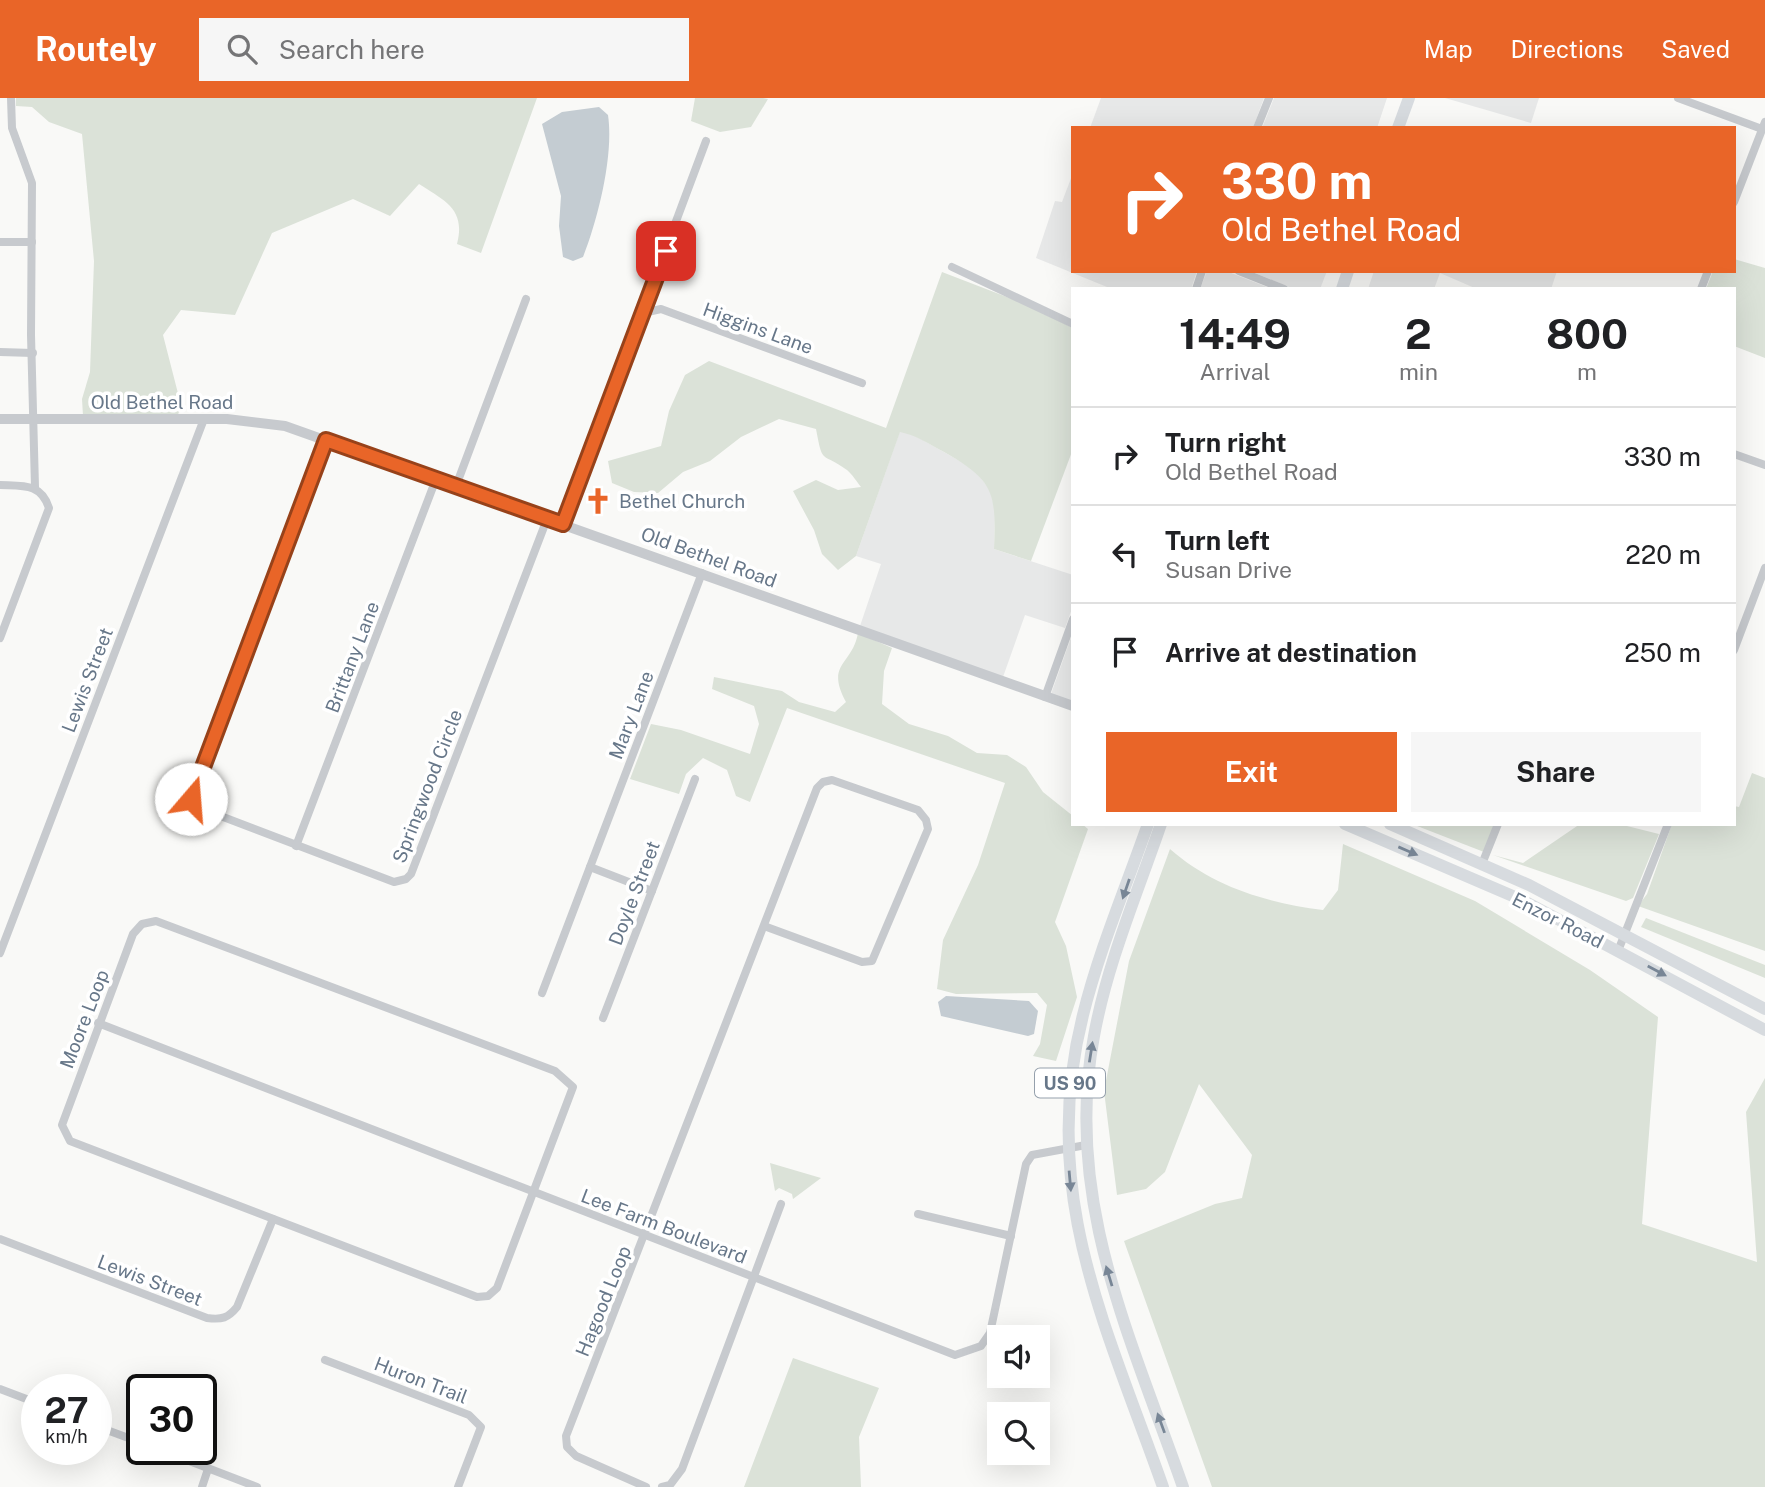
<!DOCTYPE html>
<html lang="en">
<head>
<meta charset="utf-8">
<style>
	body { margin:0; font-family:"Public Sans",sans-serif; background:#f6f6f6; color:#202124; height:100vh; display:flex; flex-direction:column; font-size:26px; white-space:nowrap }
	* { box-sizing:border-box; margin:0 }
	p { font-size:23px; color:#757577 }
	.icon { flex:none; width:38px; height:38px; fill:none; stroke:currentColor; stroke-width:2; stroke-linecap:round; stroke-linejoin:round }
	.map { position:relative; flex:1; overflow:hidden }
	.sheet { position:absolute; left:1071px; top:189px; width:665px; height:539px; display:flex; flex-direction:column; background:#fff; border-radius:0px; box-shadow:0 7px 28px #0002 }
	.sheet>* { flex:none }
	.banner { position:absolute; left:1071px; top:28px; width:665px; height:147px; border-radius:0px; box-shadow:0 7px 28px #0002; background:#e96528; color:#fff; overflow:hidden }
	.buttons { position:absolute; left:987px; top:1227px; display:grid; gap:14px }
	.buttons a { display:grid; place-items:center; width:63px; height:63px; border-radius:0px; background:#fff; box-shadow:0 7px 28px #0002; font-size:35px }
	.speed { position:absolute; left:21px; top:1276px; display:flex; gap:14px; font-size:35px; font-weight:700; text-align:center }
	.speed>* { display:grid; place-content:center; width:91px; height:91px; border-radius:50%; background:#fff; box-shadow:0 7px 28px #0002; line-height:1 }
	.speed small { font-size:18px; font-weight:400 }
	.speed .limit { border:4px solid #111; border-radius:10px; background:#fff; color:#111 }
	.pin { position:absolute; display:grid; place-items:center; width:60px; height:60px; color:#fff; margin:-30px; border-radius:14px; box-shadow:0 4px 10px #0006 }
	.me { position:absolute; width:77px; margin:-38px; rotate:18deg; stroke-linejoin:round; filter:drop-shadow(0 0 5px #0008) }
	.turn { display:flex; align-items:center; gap:24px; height:147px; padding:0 35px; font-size:32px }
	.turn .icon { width:91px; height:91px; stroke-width:2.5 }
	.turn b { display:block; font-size:49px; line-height:60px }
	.eta { display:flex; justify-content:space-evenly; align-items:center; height:119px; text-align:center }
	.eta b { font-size:42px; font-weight:700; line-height:49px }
	.action { display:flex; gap:14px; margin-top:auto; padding:14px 35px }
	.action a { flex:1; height:80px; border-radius:0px; background:#e96528; color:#fff; font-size:28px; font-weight:700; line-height:80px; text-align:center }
	.action a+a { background:#f6f6f6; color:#202124 }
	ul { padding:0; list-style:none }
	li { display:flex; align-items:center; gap:21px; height:98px; padding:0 35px; border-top:2px solid #e0e0e0 }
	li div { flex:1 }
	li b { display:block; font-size:26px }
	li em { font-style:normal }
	header { display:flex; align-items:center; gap:42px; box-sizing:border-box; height:98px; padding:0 35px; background:#e96528; color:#fff }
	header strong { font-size:33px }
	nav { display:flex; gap:38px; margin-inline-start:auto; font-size:24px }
	.search { width:490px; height:63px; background:#f6f6f6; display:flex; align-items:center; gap:18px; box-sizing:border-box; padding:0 24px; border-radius:0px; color:#757577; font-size:26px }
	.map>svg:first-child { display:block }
	.built { fill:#e7e8e8 }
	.green { fill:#dbe2d8 }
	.water { fill:#c4ccd2 }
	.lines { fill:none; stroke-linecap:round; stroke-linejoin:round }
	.minor { stroke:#c7cace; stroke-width:8 }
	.tertiary { stroke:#c7cace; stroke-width:10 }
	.secondary { stroke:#d7dbdf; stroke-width:12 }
	.primary { stroke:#d7dbdf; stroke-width:12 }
	.oneway { fill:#788696 }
	.route-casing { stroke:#97421a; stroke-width:18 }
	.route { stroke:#e96528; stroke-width:12 }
	.labels { text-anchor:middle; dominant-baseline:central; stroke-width:7; stroke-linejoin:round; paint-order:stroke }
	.shield { fill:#fff; stroke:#95a0ac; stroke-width:2 }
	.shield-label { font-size:18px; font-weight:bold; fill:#677789 }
	.street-label { font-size:19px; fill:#677789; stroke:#fff }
	.poi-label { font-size:19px; fill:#677789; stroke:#fff; text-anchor:start }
</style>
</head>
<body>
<header>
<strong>Routely</strong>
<div class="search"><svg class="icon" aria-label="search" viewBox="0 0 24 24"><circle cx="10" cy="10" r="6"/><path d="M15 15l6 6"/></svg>Search here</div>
<nav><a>Map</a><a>Directions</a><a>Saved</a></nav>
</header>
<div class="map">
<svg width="1765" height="1389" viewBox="0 0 1765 1389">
	<rect width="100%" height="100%" fill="#f9f9f7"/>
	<!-- built -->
	<g class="built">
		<path d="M1101,0H1264L1253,30H1090Z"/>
		<path d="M1274,0H1387L1377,30H1262Z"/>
		<path d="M1445,0H1539L1531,25Z"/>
		<path d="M1073,75V173H1197L1191,191H1112L1036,160L1055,103L1062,104Z"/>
		<path d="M1207,173H1226L1272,191H1200Z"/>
		<path d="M1250,173H1327L1320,191H1294Z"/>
		<path d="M1374,173H1557L1551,191H1477L1440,175L1434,191H1368Z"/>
		<path d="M900,333L912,336L974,371L990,392L995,411L994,451L1073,477V508L1065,530L1025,517L1003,579L860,528L881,466L856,458Z"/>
		<path d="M1073,534V604L1051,596Z"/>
	</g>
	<!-- green -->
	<g class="green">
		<path d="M16,0H537L481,155L457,146C466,111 445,103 419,86L390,118L353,101L272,135L235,217L181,212L163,237L181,307L178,317L83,318L82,301L90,274L94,163L82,36L49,24L32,9L16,8Z"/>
		<path d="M695,0H763L768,1L751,29L720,34L691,23Z"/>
		<path d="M1734,161L1765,170V260L1734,248V191H1706L1713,173H1734Z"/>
		<path d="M942,174L1020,204L1073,230V351L1031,463L994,451C996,395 995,383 944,354C929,346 916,337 900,334L856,458L838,472L822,456L814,432L793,393L816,382L838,392L861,389C857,384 852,376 847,372C821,353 823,368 816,331L779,321L741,339L710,363L683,374L658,395L634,394L612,385L608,363L661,348L669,313L685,277L709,263L886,330Z"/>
		<path d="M858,535L892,550L884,573L882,606L909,626L948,638L977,655L1007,657L1026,669L1043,694L1073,718V726H1082L1088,731L1055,824L1066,848L1077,899L1056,963L1033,958L1040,946L1047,907L1037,895L956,896L937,891L943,842L978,767L1005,685L787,610L750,704L736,698L727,672L703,660L686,676L679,696L630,681L651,626L681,632L750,656L759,626L754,608L712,591L714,579L782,593L799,604L835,614L846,604C825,565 852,568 858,535Z"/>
		<path d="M1752,675L1765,680V853L1638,808L1647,796L1672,726H1734V708L1739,709Z"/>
		<path d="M1412,726H1495L1484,754Z"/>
		<path d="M1580,726H1619L1659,736L1633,800L1626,803L1493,757L1523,765Z"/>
		<path d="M1343,746L1475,803L1590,872L1658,919L1642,1126L1757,1164L1746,1014L1765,980V1389H1212L1124,1143L1215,1106L1242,1100L1252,1057L1199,986L1165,1074L1146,1091L1117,1097L1104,993L1129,863L1170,751C1213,789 1268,805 1323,812L1338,792Z"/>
		<path d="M1646,820L1765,867V880L1641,829Z"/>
		<path d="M770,1065L821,1080L793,1101L792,1096L779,1090L775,1093Z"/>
		<path d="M793,1260L879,1290L859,1339L861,1389H744Z"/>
	</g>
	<!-- water -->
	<g class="water">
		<path d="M599,9L608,17C614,57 598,121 583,159L573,163L563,159L559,128L561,98L542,26L562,14Z"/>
		<path d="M946,898L1029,903L1038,913L1034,936L1028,938L941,918L938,904Z"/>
	</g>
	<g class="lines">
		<!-- minor -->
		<g class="minor">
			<path d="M11,0L12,30L32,85L31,237L35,389"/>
			<path d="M1678,0L1762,31"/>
			<path d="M1257,30L1269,0"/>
			<path d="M1734,104L1765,24"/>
			<path d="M0,144H32"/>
			<path d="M952,169L1073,226"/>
			<path d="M1239,173L1284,191"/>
			<path d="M1196,191L1202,173"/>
			<path d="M1701,191L1708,173"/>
			<path d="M643,215L661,211L862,285"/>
			<path d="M0,254L33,255"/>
			<path d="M326,342L191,701L197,709L394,784L406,781L411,776L547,421"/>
			<path d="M1734,356L1765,367"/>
			<path d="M0,387C23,388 41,385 49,410L0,540"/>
			<path d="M456,388L526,201"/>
			<path d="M563,426L706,43"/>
			<path d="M1734,552L1765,470"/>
			<path d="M1045,599L1073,521"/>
			<path d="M296,748L436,381"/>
			<path d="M1482,766L1498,726"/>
			<path d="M590,769L652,793"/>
			<path d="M156,823L555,973L573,989L497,1190L488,1198L477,1199L70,1043L62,1027L133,836L142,826Z"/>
			<path d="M1618,853L1668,726"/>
			<path d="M0,855L204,321"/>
			<path d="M542,895L702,475"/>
			<path d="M603,920L695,681"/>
			<path d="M98,925L955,1257L981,1248L990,1235L1026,1066L1032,1057L1086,1047"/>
			<path d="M918,1116L1011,1138"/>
			<path d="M0,1141L207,1220C222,1222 228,1220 237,1209L273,1121"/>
			<path d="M325,1262L469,1317L481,1329L458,1389"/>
			<path d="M0,1291L37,1305"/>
			<path d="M96,1328L142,1345"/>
			<path d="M158,1351L257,1389"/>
			<path d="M202,1389L208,1371"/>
			<path d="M646,1389L576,1358L567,1349L566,1338L817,690L823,684L832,682L918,712L926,722L928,731L872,863L862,864L764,828"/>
			<path d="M662,1389L670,1387L682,1371L781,1106"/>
		</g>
		<!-- tertiary -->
		<path class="tertiary" d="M0,321H227L285,328L1073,608"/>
		<!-- secondary -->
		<g class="secondary">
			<path d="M1345,726L1522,802L1765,932"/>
			<path d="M1390,726L1529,787L1765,911"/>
		</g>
		<!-- primary -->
		<g class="primary">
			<path d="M1398,30L1409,0"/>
			<path d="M1342,191L1348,173"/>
			<path d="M1148,726C1126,789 1099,852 1083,917C1038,1094 1106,1227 1163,1389"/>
			<path d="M1161,726C1137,796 1107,866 1094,938C1063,1100 1131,1240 1183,1389"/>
		</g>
	</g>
	<!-- one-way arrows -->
	<defs><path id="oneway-solid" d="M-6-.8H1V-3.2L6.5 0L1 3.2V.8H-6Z" transform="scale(1.75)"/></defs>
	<g class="oneway">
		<use href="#oneway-solid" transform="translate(1408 753) rotate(23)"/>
		<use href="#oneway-solid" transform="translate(1126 791) rotate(109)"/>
		<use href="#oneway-solid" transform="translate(1657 873) rotate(28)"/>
		<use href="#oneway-solid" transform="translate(1091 954) rotate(-81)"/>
		<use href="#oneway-solid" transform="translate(1070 1083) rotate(85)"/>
		<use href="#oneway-solid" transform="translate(1109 1178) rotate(-107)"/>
		<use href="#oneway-solid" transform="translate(1161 1325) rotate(-110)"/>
	</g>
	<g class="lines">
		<defs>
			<path id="route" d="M191,701L326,342L563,426L666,153"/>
		</defs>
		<!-- route casing -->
		<use href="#route" class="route-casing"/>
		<!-- route -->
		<use href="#route" class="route"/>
	</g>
	<!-- icons -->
	<defs>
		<symbol id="church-bare" viewBox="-9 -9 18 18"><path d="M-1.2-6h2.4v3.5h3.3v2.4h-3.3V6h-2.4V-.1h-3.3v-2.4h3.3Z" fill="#e96528" stroke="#fff" stroke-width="2.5" paint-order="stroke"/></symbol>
	</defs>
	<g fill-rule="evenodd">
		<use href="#church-bare" x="579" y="384" width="38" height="38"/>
	</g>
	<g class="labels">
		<!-- shield labels -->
		<rect class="shield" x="1035" y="970.5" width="70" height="29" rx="5"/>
		<g class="shield-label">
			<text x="1070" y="985">US 90</text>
		</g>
		<!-- street labels -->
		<g class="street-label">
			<text transform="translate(758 230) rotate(20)">Higgins Lane</text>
			<text x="162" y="304">Old Bethel Road</text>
			<text transform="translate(709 459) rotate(20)">Old Bethel Road</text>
			<text transform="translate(352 559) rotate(-69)">Brittany Lane</text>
			<text transform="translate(87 582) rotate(-69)">Lewis Street</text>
			<text transform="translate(631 617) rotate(-69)">Mary Lane</text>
			<text transform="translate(427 688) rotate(-69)">Springwood Circle</text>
			<text transform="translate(634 795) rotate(-69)">Doyle Street</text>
			<text transform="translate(1558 822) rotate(27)">Enzor Road</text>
			<text transform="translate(84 921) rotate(-69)">Moore Loop</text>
			<text transform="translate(664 1128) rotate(21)">Lee Farm Boulevard</text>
			<text transform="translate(150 1182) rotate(21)">Lewis Street</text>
			<text transform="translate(603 1203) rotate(-68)">Hagood Loop</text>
			<text transform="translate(421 1282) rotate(21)">Huron Trail</text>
		</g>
		<!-- poi labels -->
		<g class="poi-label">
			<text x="619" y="403">Bethel Church</text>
		</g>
	</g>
</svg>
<div class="buttons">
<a><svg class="icon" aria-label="sound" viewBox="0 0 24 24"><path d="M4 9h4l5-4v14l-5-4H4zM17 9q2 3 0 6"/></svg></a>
<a><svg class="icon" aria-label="search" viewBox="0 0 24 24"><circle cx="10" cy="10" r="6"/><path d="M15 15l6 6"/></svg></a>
</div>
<div class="speed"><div>27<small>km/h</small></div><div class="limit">30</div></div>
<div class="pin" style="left:666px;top:153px;background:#d93025"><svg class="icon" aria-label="arrive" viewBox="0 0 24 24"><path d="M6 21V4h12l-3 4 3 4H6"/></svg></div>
<svg class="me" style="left:191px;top:701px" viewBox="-20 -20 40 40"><circle r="19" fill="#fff"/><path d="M0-13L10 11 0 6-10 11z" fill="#e96528"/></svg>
<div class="banner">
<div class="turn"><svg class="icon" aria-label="right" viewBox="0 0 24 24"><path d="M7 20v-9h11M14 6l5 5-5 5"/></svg><div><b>330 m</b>Old Bethel Road</div></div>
</div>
<section class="sheet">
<div class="eta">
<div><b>14:49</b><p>Arrival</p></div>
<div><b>2</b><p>min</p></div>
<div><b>800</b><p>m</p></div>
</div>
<ul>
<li><svg class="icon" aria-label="right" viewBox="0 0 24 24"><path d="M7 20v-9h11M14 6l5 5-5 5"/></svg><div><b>Turn right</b><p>Old Bethel Road</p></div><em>330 m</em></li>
<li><svg class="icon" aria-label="left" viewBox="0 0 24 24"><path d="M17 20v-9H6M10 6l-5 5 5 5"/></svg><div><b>Turn left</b><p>Susan Drive</p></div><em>220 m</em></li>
<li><svg class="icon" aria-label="arrive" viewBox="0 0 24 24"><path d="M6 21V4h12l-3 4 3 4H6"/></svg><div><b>Arrive at destination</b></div><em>250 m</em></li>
</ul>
<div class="action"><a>Exit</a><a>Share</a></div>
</section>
</div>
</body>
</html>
